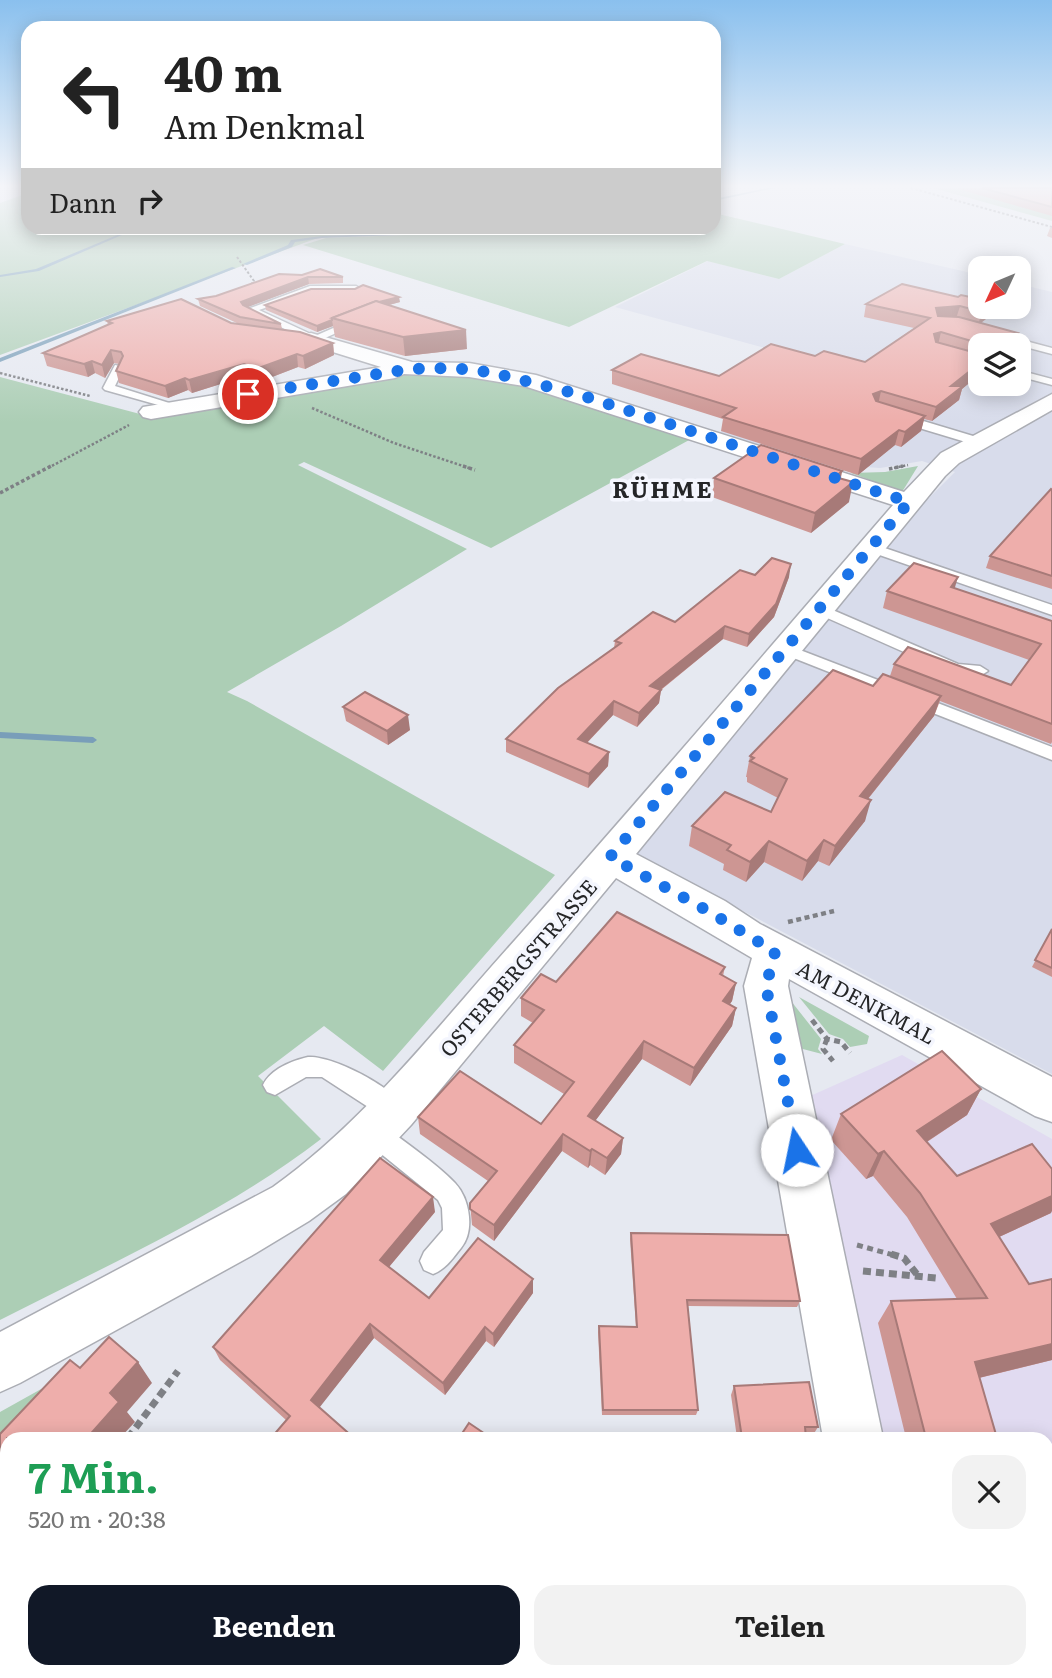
<!DOCTYPE html>
<html lang="de">
<head>
<meta charset="utf-8">
<style>
	body { margin:0; font-family:Literata,serif; background:#f2f2f2; color:#222; height:100vh; display:flex; flex-direction:column; font-size:26px; white-space:nowrap }
	* { box-sizing:border-box; margin:0 }
	p { font-size:23px; color:#767676 }
	.icon { flex:none; width:38px; height:38px; fill:none; stroke:currentColor; stroke-width:2; stroke-linecap:round; stroke-linejoin:round }
	.map { position:relative; flex:1; overflow:hidden }
	.side { position:absolute; left:0px; top:1432px; width:1054px; height:247px; display:flex; flex-direction:column; background:#fff; border-radius:21px 21px 0 0; box-shadow:0 4px 18px #0003 }
	.side>* { flex:none }
	.banner { position:absolute; left:21px; top:21px; width:700px; height:214px; border-radius:21px; box-shadow:0 4px 18px #0003; background:#fff; color:#222; overflow:hidden }
	.needle { width:46px; rotate:226deg }
	.fabs { position:absolute; left:968px; top:256px; display:grid; gap:14px }
	.fabs a { display:grid; place-items:center; width:63px; height:63px; border-radius:14px; background:#fff; box-shadow:0 4px 18px #0003; font-size:35px }
	.pin { position:absolute; display:grid; place-items:center; width:60px; height:60px; color:#fff; margin:-30px; border:4px solid #fff; border-radius:50%; box-shadow:0 2px 7px #0007 }
	.me { position:absolute; width:77px; margin:-38px; rotate:349deg; stroke-linejoin:round; filter:drop-shadow(0 0 5px #0008) }
	.turn { display:flex; align-items:center; gap:24px; height:147px; padding:0 28px; font-size:32px }
	.turn .icon { width:91px; height:91px; stroke-width:2.5 }
	.turn b { display:block; font-size:49px; line-height:60px }
	.then { display:flex; align-items:center; height:66px; padding:0 28px; background:#0003; gap:14px; font-size:26px }
	.round { display:grid; place-items:center; flex:none; width:74px; height:74px; border-radius:21px; background:#f2f2f2 }
	.headline { display:flex; align-items:center; justify-content:space-between; height:119px; padding:0 28px }
	h1 { font-size:42px; font-weight:700; line-height:52px; color:#1e9e55 }
	.cta { display:flex; gap:14px; margin-top:auto; padding:14px 28px }
	.cta a { flex:1; height:80px; border-radius:21px; background:#111827; color:#fff; font-size:28px; font-weight:700; line-height:80px; text-align:center }
	.cta a+a { background:#f2f2f2; color:#222 }
	.map>svg:first-child { display:block }
	.built { fill:#d8dceb; fill-rule:evenodd }
	.education { fill:#e1dbf1 }
	.green { fill:#acceb5 }
	.lines { fill:none; stroke-linecap:round; stroke-linejoin:round }
	.stream { fill:#799eb9; fill-rule:evenodd }
	.service-casing { stroke:#abadb4; stroke-width:3 }
	.minor-casing { stroke:#abadb4; stroke-width:3 }
	.path-far5 { stroke:#7e8085; stroke-width:2; stroke-dasharray:2.5 2; stroke-linecap:butt }
	.path-far4 { stroke:#7e8085; stroke-width:2.5; stroke-dasharray:2.5 2; stroke-linecap:butt }
	.path-far3 { stroke:#7e8085; stroke-width:3.5; stroke-dasharray:3.5 2.5; stroke-linecap:butt }
	.path-far2 { stroke:#7e8085; stroke-width:4.5; stroke-dasharray:5 3.5; stroke-linecap:butt }
	.path-far1 { stroke:#7e8085; stroke-width:5; stroke-dasharray:6 4.5; stroke-linecap:butt }
	.path { stroke:#7e8085; stroke-width:7; stroke-dasharray:8 5; stroke-linecap:butt }
	.service { fill:#fff; fill-rule:evenodd }
	.minor { fill:#fff; fill-rule:evenodd }
	.wall { fill:#cd9693 }
	.shaded-wall { fill:#a77a78 }
	.building { fill:#eeaeab; stroke:#a77a78; stroke-width:2 }
	.route { stroke:#1a73e8; stroke-width:12; stroke-dasharray:0 21.6 }
	.labels { text-anchor:middle; dominant-baseline:central; stroke-width:7; stroke-linejoin:round; paint-order:stroke }
	.street-label { font-size:21px; fill:#252628; stroke:#f4f6fe }
	.far-district-label { font-size:23px; font-weight:bold; letter-spacing:2px; fill:#252628; stroke:#f4f6fe }
</style>
</head>
<body>
<div class="map">
<svg width="1052" height="1678" viewBox="0 0 1052 1678">
	<rect width="100%" height="100%" fill="#e6e9f1"/>
	<!-- built -->
	<path class="built" d="M845,244L980,275V306H1018L1019,284L1052,292V1074L633,853L921,506L955,472L922,461L880,468L819,464L719,433L820,363L615,307L708,261L779,279ZM980,345H1018V383H980Z"/>
	<!-- education -->
	<path class="education" d="M902,1055L1052,1139V1678H933L931,1671H1046V1438H882L808,1097Z"/>
	<!-- green -->
	<g class="green">
		<path d="M933,188H1052V221Z"/>
		<path d="M28,193V228H542L323,236L0,355V203Z"/>
		<path d="M714,213L845,244L779,279L707,261L569,327L303,245L326,238L587,228H714Z"/>
		<path d="M416,372L515,380L691,439L491,548L304,462L298,465L467,549L341,626L227,692L247,701L555,875L383,1071L324,1026L258,1076L321,1139C224,1214 109,1264 0,1320V377L159,419L169,415Z"/>
		<path d="M918,466L902,492L851,473L885,472Z"/>
		<path d="M799,997L869,1036L867,1044L850,1047L843,1039L829,1034Z"/>
		<path d="M791,1001L821,1039L818,1049L822,1054L799,1048Z"/>
		<path d="M102,1355L7,1438V1457L0,1464V1412Z"/>
		<path d="M0,1469L7,1477V1671H339L344,1678H0Z"/>
		<path d="M389,1671H579L590,1678H385Z"/>
	</g>
	<g class="lines">
		<!-- stream -->
		<g class="stream">
			<path d="M768,188H775L714,201V199Z"/>
			<path d="M134,228H138L39,271L0,277V275L36,269Z"/>
			<path d="M550,228H573L322,238L295,242L292,247L247,265L243,264L288,245L291,240L322,236Z"/>
			<path d="M232,267L236,268L0,362V358Z"/>
			<path d="M0,732L93,737L97,740L93,743L0,738Z"/>
		</g>
		<defs>
			<g id="service">
				<path d="M310,286H356L361,289L356,292H311L259,310L315,336L354,319L363,321L314,343L245,310Z"/>
				<path d="M992,332L1052,348V354L988,337V333Z"/>
				<path d="M115,365L124,367L115,386L182,407L176,410L105,390L103,388Z"/>
				<path d="M1018,370L1052,379V385L1018,376Z"/>
				<path d="M900,414L983,439L985,442L979,446L896,421L894,418Z"/>
				<path d="M873,544L1052,605V615L868,551L866,548Z"/>
				<path d="M821,605L958,664L980,666L988,671L980,676L949,672L816,613L813,610L816,607Z"/>
				<path d="M787,645L1052,747V760L781,653L779,650Z"/>
				<path d="M308,1057C332,1055 396,1088 406,1110L403,1118L394,1121L385,1118L322,1077H306L275,1095L267,1092L263,1085C271,1069 291,1061 308,1057Z"/>
				<path d="M373,1121L382,1124C405,1143 434,1161 455,1183C470,1199 475,1231 461,1248C452,1259 446,1269 433,1274L424,1270L420,1261L424,1252L443,1230L442,1208L438,1200L364,1140L361,1132L364,1124Z"/>
			</g>
			<g id="minor">
				<path d="M311,333L412,362L469,363L536,375L904,492L941,453L1052,394V410L959,463L945,476L636,854L725,901L760,924L1052,1077V1122L1035,1116L789,979L788,986L883,1438H823L744,986L752,958L616,878L411,1125L346,1194L309,1221L251,1256L20,1383L0,1392V1332L273,1187C363,1123 433,1032 507,949C637,803 764,654 893,505L524,386L469,377L404,374L395,378L151,419L143,417L139,412L143,407L381,367L304,343L301,339L304,335Z"/>
				<path d="M863,1671H931L933,1678H865Z"/>
			</g>
		</defs>
		<!-- service casing -->
		<use href="#service" class="service-casing"/>
		<!-- minor casing -->
		<use href="#minor" class="minor-casing"/>
		<!-- path-far5 -->
		<g class="path-far5">
			<path d="M911,188L1052,227"/>
			<path d="M237,257L254,281L250,286"/>
		</g>
		<!-- path-far4 -->
		<g class="path-far4">
			<path d="M0,373L90,396"/>
			<path d="M312,408L394,443L469,468"/>
			<path d="M48,468L129,425"/>
			<path d="M894,468L908,465"/>
		</g>
		<!-- path-far3 -->
		<g class="path-far3">
			<path d="M463,466L475,470"/>
			<path d="M889,469L903,466"/>
			<path d="M0,493L51,466"/>
		</g>
		<!-- path-far2 -->
		<path class="path-far2" d="M788,922L834,911"/>
		<!-- path-far1 -->
		<g class="path-far1">
			<path d="M812,1020L827,1039L841,1042L850,1053"/>
			<path d="M827,1039L823,1049L833,1061"/>
			<path d="M857,1245L897,1256"/>
		</g>
		<!-- path -->
		<g class="path">
			<path d="M891,1254L904,1258L919,1277"/>
			<path d="M863,1271L936,1278"/>
			<path d="M128,1438L178,1371"/>
			<path d="M226,1671L232,1678"/>
		</g>
		<!-- service -->
		<use href="#service" class="service"/>
		<!-- minor -->
		<use href="#minor" class="minor"/>
	</g>
	<!-- wall -->
	<g class="wall">
		<path d="M958,188H1052V216L958,189Z"/>
		<path d="M1050,228H1052V238L1047,236Z"/>
		<path d="M279,274L343,277V283L309,284L247,307L281,324L282,329L333,343L334,355L305,369L298,367L259,382L246,376L192,393L188,390L168,398L119,383L116,371L119,364L114,363L105,378L95,373L88,377L47,366L43,353L108,325L107,321L239,324L200,306L198,299L216,296Z"/>
		<path d="M902,284L991,315L981,323L1018,333L1015,345H980V374L962,389L959,400L932,421L924,419L921,431L901,447L895,445L858,475L721,431L723,419L612,384V370L719,376L815,356L865,362L914,328L864,317L866,304Z"/>
		<path d="M400,302L389,305L467,349L405,356L335,337L333,326L317,332L266,310L265,305Z"/>
		<path d="M842,471L841,478L849,502L811,533L712,497L714,478Z"/>
		<path d="M1052,490V589L986,568L990,556Z"/>
		<path d="M755,575L789,577L774,617L747,647L723,639L661,690L659,703L637,727L613,715L587,743L609,752L608,766L588,788L506,752V739L614,648L615,641L675,622Z"/>
		<path d="M955,588L1052,621V742L1051,744L940,701L934,716L868,799L865,821L829,866L818,861L802,881L764,862L746,882L723,870L724,864L689,846L692,826L771,812L778,798L747,782V777H746L750,756L890,676L894,664L1011,685L1029,660L883,608L887,591Z"/>
		<path d="M343,707L410,730L388,745L346,721Z"/>
		<path d="M1052,929V977L1032,967Z"/>
		<path d="M725,967L723,976L736,983L732,1001L730,1004L736,1008L732,1026L690,1086L642,1059L595,1121L623,1138L621,1154L605,1175L590,1165L588,1168L562,1151L494,1241L472,1225L470,1203L488,1181L420,1134L418,1117L541,1124L564,1094L514,1063V1045L533,1023L521,1016V998L556,982Z"/>
		<path d="M981,1089L967,1115L927,1142L957,1176L1051,1213L999,1237L1029,1284L1052,1279V1360L979,1378L997,1438H906L878,1323L891,1301L957,1299L907,1217L873,1176L866,1179L831,1140L841,1114Z"/>
		<path d="M435,1212L389,1267L429,1298L533,1293L494,1347L486,1341L445,1395L374,1338L319,1407L286,1420L220,1360L213,1347Z"/>
		<path d="M631,1233L800,1301L797,1307L688,1306L698,1410L696,1415H602L598,1332L599,1326L636,1327L630,1239Z"/>
		<path d="M734,1386L818,1427L813,1435H806V1438H737L731,1395Z"/>
		<path d="M716,1671H870L871,1678H717Z"/>
	</g>
	<!-- shaded-wall -->
	<g class="shaded-wall">
		<path d="M308,277L309,284L243,309L241,302Z"/>
		<path d="M399,297L400,302L374,309L373,303Z"/>
		<path d="M960,306L956,319L933,321L936,308Z"/>
		<path d="M990,306H993L991,315L978,325L982,312Z"/>
		<path d="M332,320L333,326L317,332V326Z"/>
		<path d="M466,330L467,349L405,356L403,337Z"/>
		<path d="M941,332L938,345L931,347L934,334Z"/>
		<path d="M1018,333L1015,345H1004Z"/>
		<path d="M333,343L334,355L305,369L303,356Z"/>
		<path d="M111,350L114,363L105,378L102,365Z"/>
		<path d="M297,354L298,367L259,382L256,369Z"/>
		<path d="M92,361L95,373L88,377L84,364Z"/>
		<path d="M980,363V374L962,389L959,400L932,421L936,407L951,386Z"/>
		<path d="M244,364L246,376L192,393L189,380Z"/>
		<path d="M185,378L188,390L168,398L165,386Z"/>
		<path d="M881,391L878,405L873,394Z"/>
		<path d="M925,416L921,431L901,447L905,432Z"/>
		<path d="M899,430L895,445L858,475L861,459Z"/>
		<path d="M842,471L838,490L835,477Z"/>
		<path d="M853,482L849,502L811,533L815,513Z"/>
		<path d="M791,564L789,577L774,617L747,647L749,634Z"/>
		<path d="M958,577L953,594L951,587Z"/>
		<path d="M725,626L723,639L649,699L650,686Z"/>
		<path d="M661,690L659,703L637,727L639,713Z"/>
		<path d="M941,696L934,716L854,816L860,796Z"/>
		<path d="M614,701L613,715L577,753L578,739Z"/>
		<path d="M408,715L410,730L388,745L387,731Z"/>
		<path d="M609,752L608,766L588,788L589,774Z"/>
		<path d="M871,800L865,821L829,866L835,846Z"/>
		<path d="M824,840L818,861L802,881L807,861Z"/>
		<path d="M769,841L764,862L746,882L750,862Z"/>
		<path d="M736,983L732,1001L719,1019L723,1001Z"/>
		<path d="M736,1008L732,1026L690,1086L694,1068Z"/>
		<path d="M644,1041L642,1059L586,1133L588,1116Z"/>
		<path d="M981,1089L967,1115L905,1156L917,1131Z"/>
		<path d="M563,1134L562,1151L494,1241V1225Z"/>
		<path d="M623,1138L621,1154L605,1175L607,1158Z"/>
		<path d="M592,1149L590,1165L588,1168L590,1151Z"/>
		<path d="M884,1151L873,1176L866,1179L878,1154Z"/>
		<path d="M1052,1196V1211L1051,1213L975,1248L991,1224Z"/>
		<path d="M433,1197L435,1212L383,1274L380,1260Z"/>
		<path d="M533,1279V1293L494,1347L493,1334Z"/>
		<path d="M370,1324L374,1338L316,1412L311,1400Z"/>
		<path d="M485,1327L486,1341L445,1395L443,1383Z"/>
		<path d="M1052,1344V1360L958,1383L975,1362Z"/>
		<path d="M138,1362L152,1383L127,1412L135,1422L120,1438H87L110,1393Z"/>
	</g>
	<!-- building -->
	<g class="building">
		<path d="M982,188H1052V207Z"/>
		<path d="M320,269L343,277H308L241,302L243,305L281,324L240,317L198,299L216,296L279,274L302,275Z"/>
		<path d="M902,284L958,297L961,295L980,299V306H990L982,312L960,306L936,308L938,316L959,317L1018,333L1004,345H985L941,332L934,334L936,342L980,354V363L951,386H963L936,407L881,391L873,394L876,401L925,416L905,432L899,430L861,459L723,417L736,408L612,370L641,354L719,376L771,344L815,356L824,351L865,362L930,318L866,304Z"/>
		<path d="M363,285L399,297L379,302L376,301L332,318V320L317,326L265,305L311,289H355Z"/>
		<path d="M181,299L231,323L300,332L333,343L303,356L297,354L256,369L244,364L189,380L185,378L165,386L116,371L123,356L121,352L111,350L102,365L92,361L84,364L43,353L112,323L107,321Z"/>
		<path d="M376,301L466,330L403,337L332,318Z"/>
		<path d="M761,445L842,471L835,477L853,482L815,513L714,478Z"/>
		<path d="M1051,489L1052,490V576L990,556Z"/>
		<path d="M772,558L791,564L776,604L749,634L725,626L650,686L661,690L639,713L614,701L578,739L609,752L589,774L506,739L558,688L621,643L615,641L653,612L675,622L740,570L755,575Z"/>
		<path d="M914,563L958,577L951,587L1052,621V724L894,664L908,647L1011,685L1041,644L887,591Z"/>
		<path d="M833,670L873,686L883,674L941,696L860,796L871,800L835,846L824,840L807,861L769,841L750,862L727,850L731,845L692,826L725,792L771,812L787,779L750,761L754,758L750,756Z"/>
		<path d="M365,692L408,715L387,731L343,707Z"/>
		<path d="M617,912L725,967L720,974L736,983L723,1001L736,1008L694,1068L644,1041L588,1116L623,1138L607,1158L592,1149L590,1151L563,1134L494,1225L470,1209V1203L497,1171L418,1117L460,1071L541,1124L574,1082L514,1045L544,1010L521,998L541,974L556,982Z"/>
		<path d="M1052,929V968L1035,960Z"/>
		<path d="M942,1051L981,1089L917,1131L957,1176L1032,1144L1052,1169V1196L991,1224L1029,1284L1052,1279V1344L975,1362L997,1438H926L891,1301L987,1298L920,1193L884,1151L878,1154L841,1114Z"/>
		<path d="M380,1158L433,1197L380,1260L429,1298L478,1238L533,1279L493,1334L485,1327L443,1383L370,1324L311,1400L354,1438H271L290,1416L213,1347Z"/>
		<path d="M631,1233L788,1235L800,1301L687,1300L698,1410H603L599,1326L637,1327Z"/>
		<path d="M109,1337L138,1362L110,1393L119,1402L87,1438H7V1465L0,1458V1434L70,1360L80,1368Z"/>
		<path d="M809,1382L818,1427H805L806,1438H742L734,1386Z"/>
		<path d="M469,1423L491,1438H459Z"/>
		<path d="M721,1671H870L871,1678H721Z"/>
	</g>
	<!-- sky -->
	<linearGradient id="sky" x2="0" y2="1"><stop stop-color="#8ac0ee"/><stop offset="0.44" stop-color="#f4f5f9"/><stop offset="1" stop-color="#f4f5f9" stop-opacity="0"/></linearGradient>
	<rect width="1052" height="423" fill="url(#sky)"/>
	<g class="lines">
		<!-- route -->
		<path class="route" d="M248,394L411,369L453,368L489,372L574,393L909,502L610,857L710,912L775,952L766,986L797,1150"/>
	</g>
	<g class="labels">
		<!-- street labels -->
		<g class="street-label">
			<text transform="translate(517 967) rotate(-49)">OSTERBERGSTRASSE</text>
			<text transform="translate(867 1001) rotate(28)">AM DENKMAL</text>
		</g>
		<!-- far-district labels -->
		<g class="far-district-label">
			<text x="663" y="488">RÜHME</text>
		</g>
	</g>
</svg>
<div class="fabs">
<a><svg class="needle" viewBox="-14 -14 28 28"><path d="M0-13l5 13h-10z" fill="#e53935"/><path d="M0 13l5-13h-10z" fill="#767676"/></svg></a>
<a><svg class="icon" aria-label="layers" viewBox="0 0 24 24"><path d="M12 4l9 5-9 5-9-5zM3 14l9 5 9-5"/></svg></a>
</div>
<div class="pin" style="left:248px;top:394px;background:#d93025"><svg class="icon" aria-label="arrive" viewBox="0 0 24 24"><path d="M6 21V4h12l-3 4 3 4H6"/></svg></div>
<svg class="me" style="left:797px;top:1150px" viewBox="-20 -20 40 40"><circle r="19" fill="#fff"/><path d="M0-13L10 11 0 6-10 11z" fill="#1a73e8"/></svg>
<div class="banner">
<div class="turn"><svg class="icon" aria-label="left" viewBox="0 0 24 24"><path d="M17 20v-9H6M10 6l-5 5 5 5"/></svg><div><b>40 m</b>Am Denkmal</div></div>
<div class="then">Dann<svg class="icon" aria-label="right" viewBox="0 0 24 24"><path d="M7 20v-9h11M14 6l5 5-5 5"/></svg></div>
</div>
<section class="side">
<div class="headline"><div><h1>7 Min.</h1><p>520 m · 20:38</p></div><a class="round"><svg class="icon" aria-label="close" viewBox="0 0 24 24"><path d="M6 6l12 12M18 6L6 18"/></svg></a></div>
<div class="cta"><a>Beenden</a><a>Teilen</a></div>
</section>
</div>
</body>
</html>
